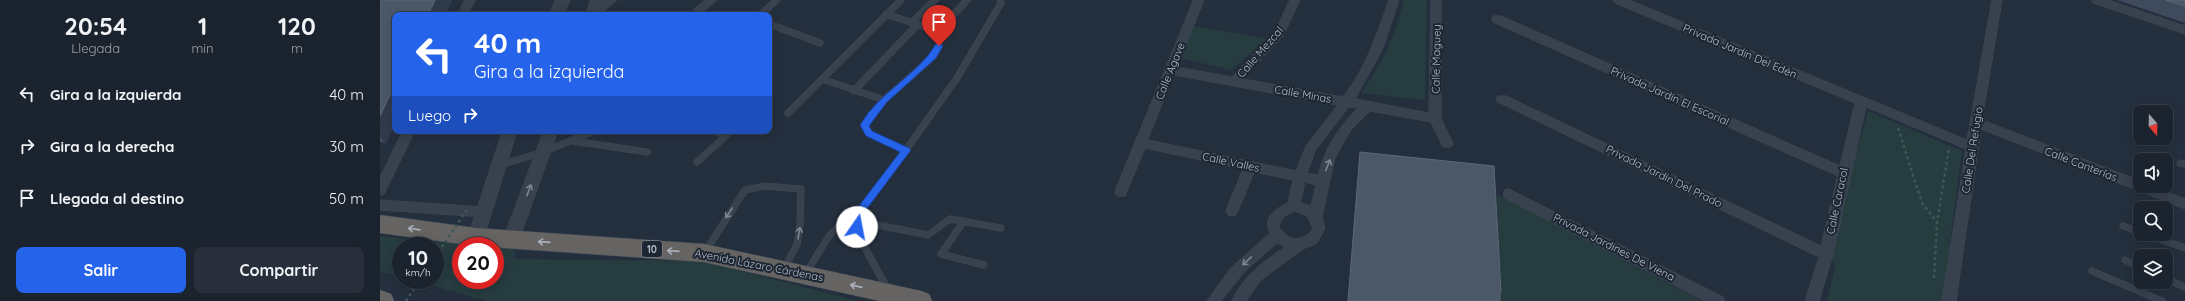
<!DOCTYPE html>
<html lang="es">
<head>
<meta charset="utf-8">
<style>
	body { margin:0; font-family:Quicksand,sans-serif; background:#282f3a; color:#f1f3f6; height:100vh; display:flex; flex-direction:column; font-size:15px; white-space:nowrap }
	* { box-sizing:border-box; margin:0 }
	p { font-size:13px; color:#a0a4aa }
	.icon { flex:none; width:22px; height:22px; fill:none; stroke:currentColor; stroke-width:2; stroke-linecap:round; stroke-linejoin:round }
	.map { position:relative; flex:1; overflow:hidden }
	.details { display:flex; flex-direction:column; background:#1b232e; width:380px }
	.details>* { flex:none }
	.guide { position:absolute; left:12px; top:12px; width:380px; height:122px; border-radius:8px; box-shadow:0 2px 10px #0003,0 0 0 1px #39404a; background:#2563eb; color:#fff; overflow:hidden }
	.needle { width:26px; rotate:160deg }
	.buttons { position:absolute; left:1753px; top:105px; display:grid; gap:8px }
	.buttons a { display:grid; place-items:center; width:40px; height:40px; border-radius:8px; background:#1b232e; box-shadow:0 2px 10px #0003,0 0 0 1px #39404a; font-size:20px }
	.speed { position:absolute; left:12px; top:237px; display:flex; gap:8px; font-size:20px; font-weight:700; text-align:center }
	.speed>* { display:grid; place-content:center; width:52px; height:52px; border-radius:50%; background:#1b232e; box-shadow:0 2px 10px #0003,0 0 0 1px #39404a; line-height:1 }
	.speed small { font-size:10px; font-weight:400 }
	.speed .limit { border:6px solid #d22; background:#fff; color:#111 }
	.pin { position:absolute; display:grid; place-items:center; width:34px; height:34px; color:#fff; margin:-41px -17px; border-radius:50% 50% 50% 0; rotate:-45deg; box-shadow:0 0 4px #0007 }
	.pin .icon { rotate:45deg }
	.me { position:absolute; width:44px; margin:-22px; rotate:12deg; stroke-linejoin:round; filter:drop-shadow(0 0 3px #0008) }
	.turn { display:flex; align-items:center; gap:14px; height:84px; padding:0 16px; font-size:18px }
	.turn .icon { width:52px; height:52px; stroke-width:2.5 }
	.turn b { display:block; font-size:28px; line-height:34px }
	.then { display:flex; align-items:center; height:38px; padding:0 16px; background:#0003; gap:8px; font-size:15px }
	.eta { display:flex; justify-content:space-evenly; align-items:center; height:68px; text-align:center }
	.eta b { font-size:24px; font-weight:700; line-height:28px }
	.cta { display:flex; gap:8px; margin-top:auto; padding:8px 16px }
	.cta a { flex:1; height:46px; border-radius:8px; background:#2563eb; color:#fff; font-size:16px; font-weight:700; line-height:46px; text-align:center }
	.cta a+a { background:#282f3a; color:#f1f3f6 }
	ul { padding:0; list-style:none }
	li { display:flex; align-items:center; gap:12px; height:52px; padding:0 16px }
	li div { flex:1 }
	li b { display:block; font-size:15px }
	li em { font-style:normal }
	main { display:flex; flex:1; min-height:0 }
	.map>svg:first-child { display:block }
	.green { fill:#263c3f }
	.lines { fill:none; stroke-linecap:round; stroke-linejoin:round }
	.service-casing { stroke:#414a57; stroke-width:7 }
	.minor-casing { stroke:#414a57; stroke-width:1 }
	.tertiary-casing { stroke:#414a57; stroke-width:1 }
	.trunk-casing { stroke:#434c59; stroke-width:1 }
	.path { stroke:#3f5557; stroke-width:2.5; stroke-dasharray:3 3; stroke-linecap:butt }
	.service { stroke:#38414e; stroke-width:6 }
	.minor { fill:#38414e; fill-rule:evenodd }
	.tertiary { fill:#38414e; fill-rule:evenodd }
	.trunk { fill:#656462; fill-rule:evenodd }
	.path-bridge { stroke:#3f5557; stroke-width:2.5; stroke-dasharray:3 3; stroke-linecap:butt }
	.wall { fill:#3f4b5c }
	.shaded-wall { fill:#2f3b4b }
	.building { fill:#4b5868; stroke:#5c6777 }
	.oneway { stroke:#7c8592 }
	.oneway2 { stroke:#a8afba }
	.route { fill:#2563eb; stroke:#184099 }
	.labels { text-anchor:middle; dominant-baseline:central; stroke-width:4; stroke-linejoin:round; paint-order:stroke }
	.shield { fill:#1d2633; stroke:#878f9c; stroke-width:1 }
	.shield-label { font-size:10px; font-weight:bold; fill:#b4bcc9 }
	.street-label { font-size:11px; fill:#b4bcc9; stroke:#1d2633 }
</style>
</head>
<body>
<main>
<section class="details">
<div class="eta">
<div><b>20:54</b><p>Llegada</p></div>
<div><b>1</b><p>min</p></div>
<div><b>120</b><p>m</p></div>
</div>
<ul>
<li><svg class="icon" aria-label="left" viewBox="0 0 24 24"><path d="M17 20v-9H6M10 6l-5 5 5 5"/></svg><div><b>Gira a la izquierda</b></div><em>40 m</em></li>
<li><svg class="icon" aria-label="right" viewBox="0 0 24 24"><path d="M7 20v-9h11M14 6l5 5-5 5"/></svg><div><b>Gira a la derecha</b></div><em>30 m</em></li>
<li><svg class="icon" aria-label="arrive" viewBox="0 0 24 24"><path d="M6 21V4h12l-3 4 3 4H6"/></svg><div><b>Llegada al destino</b></div><em>50 m</em></li>
</ul>
<div class="cta"><a>Salir</a><a>Compartir</a></div>
</section>
<div class="map">
<svg width="1805" height="301" viewBox="0 0 1805 301">
	<rect width="100%" height="100%" fill="#242f3e"/>
	<!-- green -->
	<g class="green">
		<path d="M1024,0H1047L1045,100L981,93C1004,62 1014,37 1024,0Z"/>
		<path d="M810,25L887,39L851,70L800,58Z"/>
		<path d="M1488,111L1582,151L1570,242V301H1447L1456,263L1447,259Z"/>
		<path d="M1117,194L1322,301H1119Z"/>
		<path d="M0,236L101,246H81V280H115V247L134,249L135,259L323,261L478,301H108L32,280H55V246H21V277L0,271Z"/>
	</g>
	<g class="lines">
		<defs>
			<g id="service">
				<path d="M506,14L558,31L560,38L559,46L554,56L504,100L484,125L489,134L526,150"/>
				<path d="M380,15L397,0"/>
				<path d="M531,23L555,0"/>
				<path d="M389,24L440,43"/>
				<path d="M558,31L587,0"/>
				<path d="M442,79L504,100"/>
				<path d="M474,91L537,25"/>
				<path d="M408,113L521,0"/>
				<path d="M193,141L267,152"/>
				<path d="M317,162L347,135L332,131"/>
				<path d="M1800,163L1805,164"/>
				<path d="M120,165L163,152L214,131"/>
				<path d="M475,217L498,225L548,235L570,219L621,228"/>
				<path d="M475,217L479,237L508,290"/>
				<path d="M584,221L561,254L604,265"/>
				<path d="M1743,226L1760,232"/>
				<path d="M1765,234L1805,248"/>
				<path d="M325,252L365,190L385,186L421,189L420,226L417,244L404,269"/>
				<path d="M1745,260L1760,267"/>
				<path d="M1712,271L1782,301"/>
				<path d="M426,273L449,236L460,225L475,217L526,150L577,78L621,3L620,0"/>
				<path d="M1786,279L1805,287"/>
			</g>
			<g id="minor">
				<path d="M85,0H95L88,15H78Z"/>
				<path d="M225,0H237L219,15H208L209,11Z"/>
				<path d="M325,0H337L320,15H308Z"/>
				<path d="M814,0H824L797,67L852,77L895,31L910,0H920L903,36L863,79L963,97C986,68 997,34 1009,0H1019L1003,48L975,99L1049,113L1051,0H1061V118L1073,144L1071,147H1063L1051,122L990,111L970,131L955,158L942,217L945,228L937,243L923,249L881,280L866,301H852C863,276 883,262 905,247L897,243L865,271L841,301H827L850,269L890,233C882,217 895,209 908,203L913,180L874,172L858,211L856,215L852,216L848,215L846,211L863,169L765,148L745,196H737L735,192ZM794,75L958,105L926,146L916,171L768,140ZM969,107L978,108C958,128 945,148 938,175L927,173L935,151ZM925,182L936,185L931,206L921,203ZM915,211L927,216L933,228C927,238 918,241 908,237L899,227C901,217 906,215 915,211Z"/>
				<path d="M1234,0H1249L1587,140L1612,0H1622L1602,120L1760,181V186H1772L1805,199V209L1601,129L1576,301H1562L1586,149L1486,107L1453,254L1439,301H1425L1439,257L1118,102L1116,99L1118,96H1126L1441,246L1458,176L1113,22L1112,19L1113,16H1121L1460,166L1475,103L1235,3Z"/>
				<path d="M1712,0H1728L1805,26V34L1713,3Z"/>
				<path d="M23,131H35L4,194L0,195V178Z"/>
				<path d="M1129,189L1343,297L1345,301H1325L1125,198L1123,194L1125,190Z"/>
				<path d="M0,200L104,207L108,208L110,212L108,216L104,217L0,210Z"/>
			</g>
			<g id="tertiary">
				<path d="M176,0H190L183,15H169Z"/>
				<path d="M211,0H225L220,15H206Z"/>
				<path d="M123,131H137L104,237L102,242L96,244L90,242L88,237Z"/>
				<path d="M164,131H178L139,240L137,245L131,247L125,245L123,240Z"/>
			</g>
			<g id="trunk">
				<path d="M0,215L96,228L324,244L541,291L549,294L552,301H500L324,262L96,246L0,233Z"/>
				<path d="M0,290L11,294L14,301H0Z"/>
			</g>
		</defs>
		<!-- service casing -->
		<use href="#service" class="service-casing"/>
		<!-- minor casing -->
		<use href="#minor" class="minor-casing"/>
		<!-- tertiary casing -->
		<use href="#tertiary" class="tertiary-casing"/>
		<!-- trunk casing -->
		<use href="#trunk" class="trunk-casing"/>
		<!-- path -->
		<g class="path">
			<path d="M1518,128L1542,203L1557,222"/>
			<path d="M1554,278L1557,223L1569,148"/>
			<path d="M26,301L40,280"/>
		</g>
		<!-- service -->
		<use href="#service" class="service"/>
		<!-- minor -->
		<use href="#minor" class="minor"/>
		<!-- tertiary -->
		<use href="#tertiary" class="tertiary"/>
		<!-- trunk -->
		<use href="#trunk" class="trunk"/>
		<!-- path-bridge -->
		<path class="path-bridge" d="M55,257L89,207"/>
	</g>
	<!-- wall -->
	<g class="wall">
		<path d="M0,0H72L65,15H15V124L6,143L0,142Z"/>
		<path d="M1737,0H1805V23Z"/>
	</g>
	<!-- shaded-wall -->
	<g class="shaded-wall">
		<path d="M55,0H72L65,15H48Z"/>
		<path d="M15,84V124L6,143L0,137V116Z"/>
	</g>
	<!-- building -->
	<g class="building">
		<path d="M0,0H55L48,15H15V84L0,116Z"/>
		<path d="M1786,0H1805V6Z"/>
		<path d="M980,152L1114,166L1121,292H1120V301H968Z"/>
	</g>
	<!-- one-way arrows -->
	<defs><path id="oneway-shaft" d="M-6 0H5M1.5-3L5.5 0L1.5 3" fill="none" stroke-width="1.6" stroke-linecap="round" stroke-linejoin="round"/></defs>
	<g class="oneway">
		<use href="#oneway-shaft" transform="translate(948 165) rotate(-68)"/>
		<use href="#oneway-shaft" transform="translate(149 190) rotate(-70)"/>
		<use href="#oneway-shaft" transform="translate(349 213) rotate(123)"/>
		<use href="#oneway-shaft" transform="translate(419 233) rotate(-80)"/>
		<use href="#oneway-shaft" transform="translate(867 261) rotate(137)"/>
	</g>
	<g class="oneway2">
		<use href="#oneway-shaft" transform="translate(34 229) rotate(-172)"/>
		<use href="#oneway-shaft" transform="translate(164 242) rotate(-176)"/>
		<use href="#oneway-shaft" transform="translate(293 251) rotate(-176)"/>
		<use href="#oneway-shaft" transform="translate(476 286) rotate(-167)"/>
	</g>
	<!-- route -->
	<path class="route" d="M559,43L563,46L556,58L507,102L489,126L492,131L529,148L531,150L480,218L481,230H474L470,217L472,215L520,152L486,136L480,125C499,92 538,75 556,44Z"/>
	<g class="labels">
		<!-- shield labels -->
		<rect class="shield" x="262" y="241" width="20" height="16" rx="3"/>
		<g class="shield-label">
			<text x="272" y="249">10</text>
		</g>
		<!-- street labels -->
		<g class="street-label">
			<text transform="translate(1360 51) rotate(23)">Privada Jardín Del Edén</text>
			<text transform="translate(880 52) rotate(-49)">Calle Mezcal</text>
			<text transform="translate(1056 59) rotate(-89)">Calle Maguey</text>
			<text transform="translate(790 71) rotate(-68)">Calle Agave</text>
			<text transform="translate(923 94) rotate(10)">Calle Minas</text>
			<text transform="translate(1290 96) rotate(24)">Privada Jardín El Escorial</text>
			<text transform="translate(1592 150) rotate(-81)">Calle Del Refugio</text>
			<text transform="translate(851 162) rotate(12)">Calle Valles</text>
			<text transform="translate(1701 164) rotate(21)">Calle Canterías</text>
			<text transform="translate(1284 176) rotate(26)">Privada Jardín Del Prado</text>
			<text transform="translate(1457 201) rotate(-78)">Calle Caracol</text>
			<text transform="translate(1234 247) rotate(27)">Privada Jardines De Viena</text>
			<text transform="translate(379 265) rotate(11)">Avenida Lázaro Cárdenas</text>
		</g>
	</g>
</svg>
<div class="buttons">
<a><svg class="needle" viewBox="-14 -14 28 28"><path d="M0-13l5 13h-10z" fill="#e53935"/><path d="M0 13l5-13h-10z" fill="#a0a4aa"/></svg></a>
<a><svg class="icon" aria-label="sound" viewBox="0 0 24 24"><path d="M4 9h4l5-4v14l-5-4H4zM17 9q2 3 0 6"/></svg></a>
<a><svg class="icon" aria-label="search" viewBox="0 0 24 24"><circle cx="10" cy="10" r="6"/><path d="M15 15l6 6"/></svg></a>
<a><svg class="icon" aria-label="layers" viewBox="0 0 24 24"><path d="M12 4l9 5-9 5-9-5zM3 14l9 5 9-5"/></svg></a>
</div>
<div class="speed"><div>10<small>km/h</small></div><div class="limit">20</div></div>
<div class="pin" style="left:559px;top:46px;background:#d93025"><svg class="icon" aria-label="arrive" viewBox="0 0 24 24"><path d="M6 21V4h12l-3 4 3 4H6"/></svg></div>
<svg class="me" style="left:477px;top:227px" viewBox="-20 -20 40 40"><circle r="19" fill="#fff"/><path d="M0-13L10 11 0 6-10 11z" fill="#2563eb"/></svg>
<div class="guide">
<div class="turn"><svg class="icon" aria-label="left" viewBox="0 0 24 24"><path d="M17 20v-9H6M10 6l-5 5 5 5"/></svg><div><b>40 m</b>Gira a la izquierda</div></div>
<div class="then">Luego<svg class="icon" aria-label="right" viewBox="0 0 24 24"><path d="M7 20v-9h11M14 6l5 5-5 5"/></svg></div>
</div>
</div>
</main>
</body>
</html>
